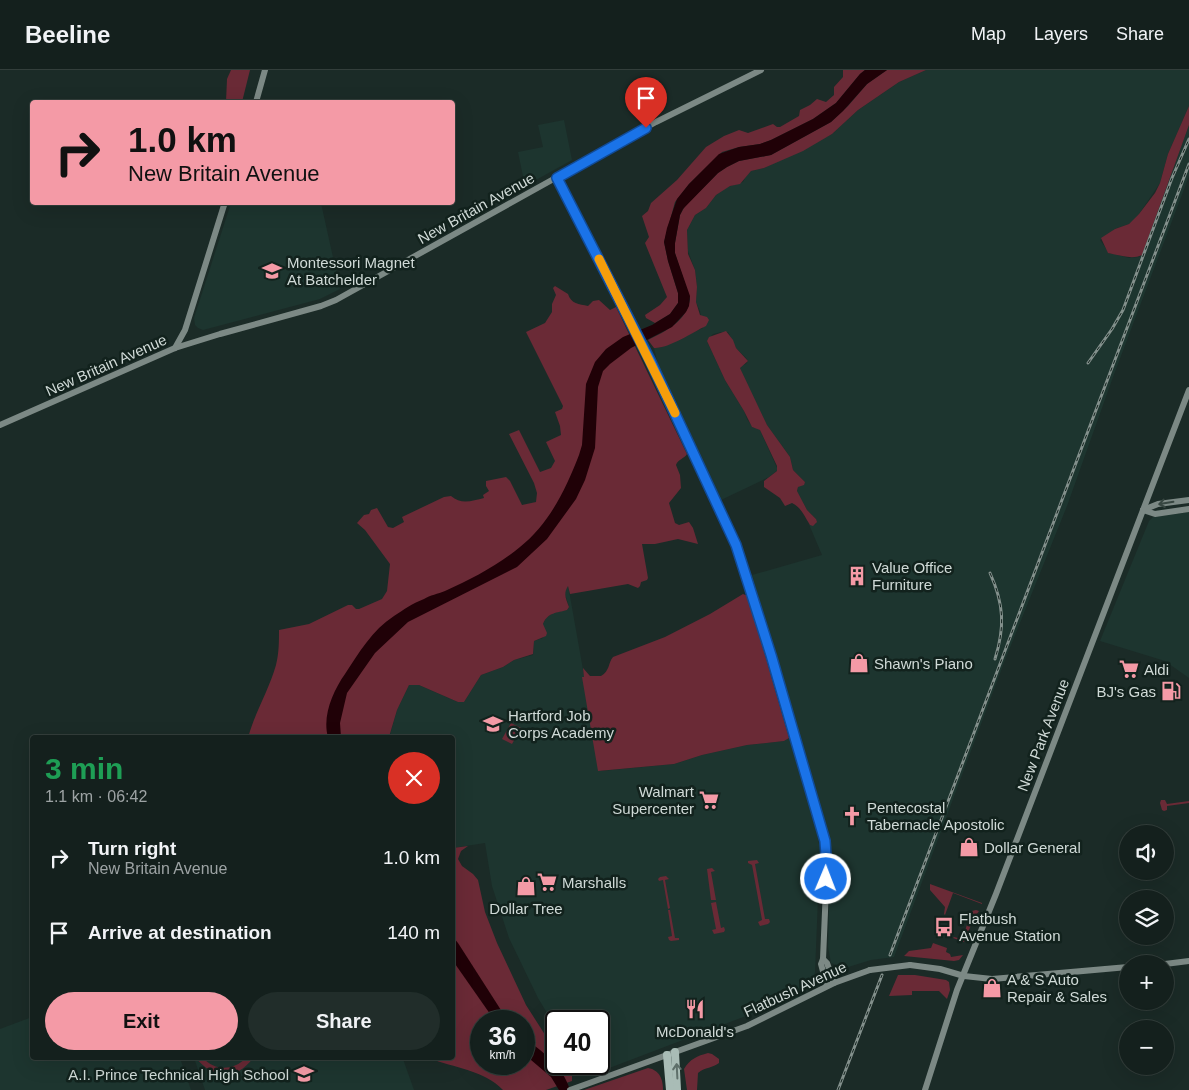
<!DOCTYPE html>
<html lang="en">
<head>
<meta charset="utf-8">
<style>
	body { margin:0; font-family:Arial,sans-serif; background:#212d2a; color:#f1f3f6; height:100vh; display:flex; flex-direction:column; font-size:19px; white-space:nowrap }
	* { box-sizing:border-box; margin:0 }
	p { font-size:16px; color:#9da3a4 }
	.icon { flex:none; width:28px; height:28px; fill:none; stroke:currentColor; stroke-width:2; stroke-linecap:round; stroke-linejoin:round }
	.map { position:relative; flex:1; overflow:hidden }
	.panel { position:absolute; left:30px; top:665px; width:425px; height:325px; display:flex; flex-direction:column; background:#14201d; border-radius:5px; box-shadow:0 5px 20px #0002,0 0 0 1px #333e3b }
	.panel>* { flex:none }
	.guide { position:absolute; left:30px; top:30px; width:425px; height:105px; border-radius:5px; box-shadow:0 5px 20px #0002,0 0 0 1px #333e3b; background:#f49aa6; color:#111; overflow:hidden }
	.fabs { position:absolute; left:1119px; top:755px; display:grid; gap:10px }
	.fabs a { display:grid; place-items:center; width:55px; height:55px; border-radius:50%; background:#14201d; box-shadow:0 5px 20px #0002,0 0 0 1px #333e3b; font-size:25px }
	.speed { position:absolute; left:470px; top:940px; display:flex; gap:10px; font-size:25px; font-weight:700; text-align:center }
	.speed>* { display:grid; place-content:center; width:65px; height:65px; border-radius:50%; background:#14201d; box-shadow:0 5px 20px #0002,0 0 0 1px #333e3b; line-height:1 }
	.speed small { font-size:12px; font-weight:400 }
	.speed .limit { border:2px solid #111; border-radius:8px; background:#fff; color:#111 }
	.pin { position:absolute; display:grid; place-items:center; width:42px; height:42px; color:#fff; margin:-51px -21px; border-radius:50% 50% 50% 0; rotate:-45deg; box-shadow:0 0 5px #0007 }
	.pin .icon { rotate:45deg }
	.me { position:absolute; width:55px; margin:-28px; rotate:1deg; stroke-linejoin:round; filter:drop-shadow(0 0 4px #0008) }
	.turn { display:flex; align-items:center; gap:18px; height:105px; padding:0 15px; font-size:22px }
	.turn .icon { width:65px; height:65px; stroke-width:2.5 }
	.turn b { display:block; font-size:35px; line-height:42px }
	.round { display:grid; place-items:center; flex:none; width:52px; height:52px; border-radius:26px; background:#212d2a }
	.overview { display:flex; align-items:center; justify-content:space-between; height:85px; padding:0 15px }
	h1 { font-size:30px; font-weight:600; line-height:38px; color:#1e9e55 }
	.primary-button { display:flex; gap:10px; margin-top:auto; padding:10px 15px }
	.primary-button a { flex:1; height:58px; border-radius:30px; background:#f49aa6; color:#111; font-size:20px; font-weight:600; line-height:58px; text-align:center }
	.primary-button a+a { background:#212d2a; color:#f1f3f6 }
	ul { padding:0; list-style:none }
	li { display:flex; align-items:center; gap:15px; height:75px; padding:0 15px }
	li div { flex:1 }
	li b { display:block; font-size:19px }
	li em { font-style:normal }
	header { display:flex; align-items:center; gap:30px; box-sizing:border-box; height:70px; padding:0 25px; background:#14201d; border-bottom:1px solid #333e3b }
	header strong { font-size:24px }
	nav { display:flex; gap:28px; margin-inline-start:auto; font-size:18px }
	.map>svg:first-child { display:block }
	.built { fill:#1d352f }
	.green { fill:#6a2a36; fill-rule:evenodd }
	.water { fill:#200107 }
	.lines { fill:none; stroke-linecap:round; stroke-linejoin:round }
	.secondary { stroke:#7c8985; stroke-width:6 }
	.highway { stroke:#a9bcb6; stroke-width:8 }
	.rail-casing { stroke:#83908c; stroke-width:3 }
	.rail { stroke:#12221d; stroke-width:1; stroke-dasharray:4; stroke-linecap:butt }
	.secondary-bridge { stroke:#7c8985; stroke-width:6 }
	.oneway { stroke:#374641 }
	.oneway2 { stroke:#5e6f6a }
	.route-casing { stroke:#114b97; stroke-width:12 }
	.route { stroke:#1a73e8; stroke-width:9 }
	.slow { stroke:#f59e0b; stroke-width:9 }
	.labels { text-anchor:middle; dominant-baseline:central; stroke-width:5; stroke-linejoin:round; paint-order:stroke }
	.street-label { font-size:15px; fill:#d0dad7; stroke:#12221d }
	.poi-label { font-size:15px; fill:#d0dad7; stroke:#12221d; text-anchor:start }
</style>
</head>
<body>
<header>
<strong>Beeline</strong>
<nav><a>Map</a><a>Layers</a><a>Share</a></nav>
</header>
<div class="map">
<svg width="1189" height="1020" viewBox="0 0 1189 1020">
	<rect width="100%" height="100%" fill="#1b2b27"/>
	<!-- built -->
	<g class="built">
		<path d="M926,0H1189V36L1168,84L1160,113L1139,144L1133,151L1129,154L1115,159L1100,170L1110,184H1115L1129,188L1139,187L1143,184V179L1189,55V106L1113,307L1067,436L1005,590L894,887L871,890L845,898L831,893L828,877L830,792L827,765L752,505L822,485L808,452L810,455L816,454V449L807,440L797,422L798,417L805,412L793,400L790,387L767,355L746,313L740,298V296L746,294L748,291L746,288L736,278L728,262H721L713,264L707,271L725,310L744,341L747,349L753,358H758L760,360L778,400L769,407L721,430L660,303L654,278H659L703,258L700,241L696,232L697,217L695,200L688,181L687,160L695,145L706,138L716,125L727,117L743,112L746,106L751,101L764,98L832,64L858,40L899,12Z"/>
		<path d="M564,50L572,90L525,116L518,82L543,77L538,55Z"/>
		<path d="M231,133H321L340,219L320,229L203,260L198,258L195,255L194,248Z"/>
		<path d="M1189,442V608L1165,591L1100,571L1149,451L1153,447Z"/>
		<path d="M568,515L601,701L674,694L702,685L747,675L784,671L789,668V665L817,763L820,779L815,902L814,906L805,921L797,928L780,933L591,1005L588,1003L581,994H599V951H556V958L538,928L509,868L492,816L485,773L453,778L452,668H389L397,640L409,615H419L458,632H464L481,605L503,597L514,590L533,585L534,571L543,568V554L546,548L554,542L567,540L569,537L564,521Z"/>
		<path d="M32,947V988H180L191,1020H0V959Z"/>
		<path d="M194,988H401L403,989L414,1020H205Z"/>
	</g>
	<!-- green -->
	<g class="green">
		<path d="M231,0H250L242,32H226L227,9Z"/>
		<path d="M843,0H865L860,4L836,33L813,49L771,70L760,74L739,77L722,82L689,114L675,132L664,172L668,191L678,223V233L670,244L655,253L646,248L645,245L660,235L667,227L645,173L649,167L642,146L648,141L651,133L677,110L706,77L724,66L739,60L748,63L773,54L777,57H780L799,46L800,40L810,35L817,29L826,32L834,25V17L843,7Z"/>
		<path d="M887,0H926L899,12L858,40L832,64L803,81L764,98L751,101L740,114L730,116L716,125L706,138L695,145L687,160L688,184L695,200L697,217L696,232L700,245L707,247L709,250L706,256C693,262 668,279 654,278L648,270C666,261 687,251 690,229L675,183V173L680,145L685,136L718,103L727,97L739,91L771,85L831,52L848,36L867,14Z"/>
		<path d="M1189,36V55L1142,185C1132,190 1119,185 1108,183L1101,168L1115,159L1129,154L1139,144L1155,123L1160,113L1168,84Z"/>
		<path d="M555,216L568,224C571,234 579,234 588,236L593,231L599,230L610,240L616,237L687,384C684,389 678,389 676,395L680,405L681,418L669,433L675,453L679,455L689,452L693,458L698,474L678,469L655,474H642L648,508L647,510L641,512L640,516L638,518L628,514L570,524L568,516C563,524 566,529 569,537L567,540C557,543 548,542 543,554L547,563L546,566L534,571L533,584L514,590L503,597L481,605L464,632H458L419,615H409L397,640L389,667L248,668C255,642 269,620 276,595C279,583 279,572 279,560L309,554L348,535H352L356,539H359L382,529L387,521L390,494L365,460L357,453L364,445L369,444L371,440L377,438L388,457L393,458L404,452L402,447L444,427L451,426C461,435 472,431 484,428L483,425L489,421L486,416V411L506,407L510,411L522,435L536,432L537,423L534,413L509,364L519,360L540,402L551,398L555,391L546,372L561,365L560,356L555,342L562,339L563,336L526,262L545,253L552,242V234L556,225L553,218Z"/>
		<path d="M726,261L733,270L736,278L748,291L740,298L767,355L790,387L793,400L805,412L804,415L798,417L797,421L807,440L816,449L817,452L813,456L810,455C804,446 802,438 792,433L785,436L780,428L764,417V411L777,401V396L760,360L752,357L744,341L725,310L707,271L709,267Z"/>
		<path d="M743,524L748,526L789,668L784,671L747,675L702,685L674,694L598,701L582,607H584L583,598L590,606H601C610,601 608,593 613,587L665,567L710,544Z"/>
		<path d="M511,653L521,658L512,674L502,669Z"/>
		<path d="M1161,730H1165L1167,734L1189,731V733L1167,736V740L1164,741L1162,740L1160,733Z"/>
		<path d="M468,776L461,781L458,789L462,796L473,804L478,810L485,842L497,873L526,935L556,982V994H564L572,1005V1011L546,1020H503C484,1000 454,998 429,988H452L453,778ZM481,951H524V994H481Z"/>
		<path d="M757,790L759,793L755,794L765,849H769L770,852L768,854L760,856L758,852L762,850L752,795L748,793V791Z"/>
		<path d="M712,798L715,801L711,802L716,830H711L707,799Z"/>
		<path d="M666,806L669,809L665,810L670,838L668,839L663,810L659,811L658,809L660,807Z"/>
		<path d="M930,814L982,833V834L953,823L945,845L944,844L945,837L930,820Z"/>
		<path d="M716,832L721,858L724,857L725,860L724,862L714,864L712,860L716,859L711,833Z"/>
		<path d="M668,840H670L675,868H679V870L671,871L669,870L668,867L672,866Z"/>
		<path d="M976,840L979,841L974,848L964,872L953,868L954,867L958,868L963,866L972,841Z"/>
		<path d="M933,873L947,878L946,882L950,884L951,887L963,885L959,890L954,891L904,886L909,881L931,878Z"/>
		<path d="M898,905H915L946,910L949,912L950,920L947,929L939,921H912V925L889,926Z"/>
		<path d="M708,983L712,984L719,989V993C713,998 705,997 698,1003L697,1020H687L684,999C690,989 697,986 708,983Z"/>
		<path d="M196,988H203C215,1001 233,1001 246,988H253C236,1011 213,1009 196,988Z"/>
		<path d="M648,998C660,1000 663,1010 663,1020H584Z"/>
	</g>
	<!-- water -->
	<g class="water">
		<path d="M865,0H887L867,14L843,41L831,52L771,85L739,91L727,97L718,103L683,139L680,145L675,173V183L690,226L689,236L686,242L672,257L631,278L610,294L603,301L598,317L595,378L585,410L576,429L547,469L517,497L408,552L375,583L347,623L340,653L341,667H328C322,646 333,621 345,604C359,583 372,560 394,546C403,540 413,533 424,529C430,525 438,524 445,521C472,509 498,495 520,477C549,454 566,419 579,385L582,375L586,314L595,292L606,279L623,267L652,255L670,244L678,233V223L668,191L664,172L667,158L677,129L689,114L719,84L739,77L760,74L771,70L813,49L836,33L860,4Z"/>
		<path d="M452,866L458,873L508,951H495L453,891Z"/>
		<path d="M524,967C544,984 562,994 570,1020H559L551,1007L524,984Z"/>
	</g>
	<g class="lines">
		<!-- secondary -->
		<g class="secondary">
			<path d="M256,32L265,0"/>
			<path d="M557,108L650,290L726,451L737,479L776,603L825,771L827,794L823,889L821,894L827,916"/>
			<path d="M175,278L185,260L225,132"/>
			<path d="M0,355L175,278L220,264L321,236L336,230L656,52L761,0"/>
			<path d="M1143,440L1158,434L1189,430"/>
			<path d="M1143,440L1155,444L1189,439"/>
			<path d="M823,889L827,893L834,913"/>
			<path d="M1165,894L1189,891"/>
			<path d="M910,895L940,899L964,906L992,909L1128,897"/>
			<path d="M570,1020L747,956L834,913L870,900"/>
			<path d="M925,1020L957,920L996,824L1189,320"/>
		</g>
		<!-- highway -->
		<g class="highway">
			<path d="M675,982L677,1020"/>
			<path d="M667,985L670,1020"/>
		</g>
		<defs>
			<g id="rail">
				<path d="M1088,293L1112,259L1123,240L1172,108L1189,69"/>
				<path d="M990,503C1004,534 1005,557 995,589"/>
				<path d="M890,885L1189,94"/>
				<path d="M838,1020L882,905"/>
			</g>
		</defs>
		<!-- rail casing -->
		<use href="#rail" class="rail-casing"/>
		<!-- rail -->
		<use href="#rail" class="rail"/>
		<!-- secondary-bridge -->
		<path class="secondary-bridge" d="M870,900L910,895"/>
	</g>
	<!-- one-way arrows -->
	<defs><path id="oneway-shaft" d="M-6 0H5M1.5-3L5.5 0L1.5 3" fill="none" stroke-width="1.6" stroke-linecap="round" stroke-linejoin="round" transform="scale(1.25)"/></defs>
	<use class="oneway" href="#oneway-shaft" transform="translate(1166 433) rotate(171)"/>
	<use class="oneway2" href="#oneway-shaft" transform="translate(677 1001) rotate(-93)"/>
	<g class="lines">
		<defs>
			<path id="route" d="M646,58L557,108L650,290L736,475L771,585L825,771L826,785V809"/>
		</defs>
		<!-- route casing -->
		<use href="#route" class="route-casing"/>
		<!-- route -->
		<use href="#route" class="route"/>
		<!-- slow -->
		<path class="slow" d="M599,189L675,343"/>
	</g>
	<!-- icons -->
	<defs>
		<symbol id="school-bare" viewBox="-9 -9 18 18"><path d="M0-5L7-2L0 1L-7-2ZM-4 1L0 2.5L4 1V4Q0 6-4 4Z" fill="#f49aa6" stroke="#12221d" stroke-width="2.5" paint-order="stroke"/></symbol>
		<symbol id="building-bare" viewBox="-9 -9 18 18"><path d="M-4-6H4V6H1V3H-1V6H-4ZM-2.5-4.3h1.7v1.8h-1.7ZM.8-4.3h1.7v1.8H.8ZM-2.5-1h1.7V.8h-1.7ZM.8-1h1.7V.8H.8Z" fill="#f49aa6" stroke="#12221d" stroke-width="2.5" paint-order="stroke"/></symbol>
		<symbol id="shop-bare" viewBox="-9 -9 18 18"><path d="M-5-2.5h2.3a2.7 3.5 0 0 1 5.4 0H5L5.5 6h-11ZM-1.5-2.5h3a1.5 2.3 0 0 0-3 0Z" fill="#f49aa6" stroke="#12221d" stroke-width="2.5" paint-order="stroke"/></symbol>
		<symbol id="supermarket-bare" viewBox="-9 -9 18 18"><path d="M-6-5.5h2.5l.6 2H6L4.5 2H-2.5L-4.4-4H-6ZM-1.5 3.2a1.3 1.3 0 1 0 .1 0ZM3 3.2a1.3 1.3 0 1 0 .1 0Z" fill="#f49aa6" stroke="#12221d" stroke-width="2.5" paint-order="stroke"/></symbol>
		<symbol id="fuel-bare" viewBox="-9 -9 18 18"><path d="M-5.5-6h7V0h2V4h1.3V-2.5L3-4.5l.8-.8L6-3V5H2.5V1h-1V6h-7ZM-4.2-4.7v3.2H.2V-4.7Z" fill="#f49aa6" stroke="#12221d" stroke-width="2.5" paint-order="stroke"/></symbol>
		<symbol id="church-bare" viewBox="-9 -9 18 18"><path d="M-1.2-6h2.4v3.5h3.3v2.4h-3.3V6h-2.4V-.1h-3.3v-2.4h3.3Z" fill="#f49aa6" stroke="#12221d" stroke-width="2.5" paint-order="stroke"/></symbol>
		<symbol id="bus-bare" viewBox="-9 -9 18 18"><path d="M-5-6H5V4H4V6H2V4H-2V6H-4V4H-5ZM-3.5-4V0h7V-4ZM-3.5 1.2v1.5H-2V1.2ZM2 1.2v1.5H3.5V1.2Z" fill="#f49aa6" stroke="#12221d" stroke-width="2.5" paint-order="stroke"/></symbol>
		<symbol id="restaurant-bare" viewBox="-9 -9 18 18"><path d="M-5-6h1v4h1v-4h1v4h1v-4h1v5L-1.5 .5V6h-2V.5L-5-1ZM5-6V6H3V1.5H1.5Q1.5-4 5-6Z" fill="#f49aa6" stroke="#12221d" stroke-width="2.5" paint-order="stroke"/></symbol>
	</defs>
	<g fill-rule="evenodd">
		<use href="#school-bare" x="258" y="187" width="28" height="28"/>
		<use href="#building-bare" x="843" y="492" width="28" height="28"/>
		<use href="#shop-bare" x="845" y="579" width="28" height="28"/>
		<use href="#supermarket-bare" x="1115" y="585" width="28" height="28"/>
		<use href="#fuel-bare" x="1157" y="607" width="28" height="28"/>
		<use href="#school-bare" x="479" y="640" width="28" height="28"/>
		<use href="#supermarket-bare" x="695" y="716" width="28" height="28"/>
		<use href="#church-bare" x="838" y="732" width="28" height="28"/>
		<use href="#shop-bare" x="955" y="763" width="28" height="28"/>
		<use href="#supermarket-bare" x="533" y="798" width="28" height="28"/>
		<use href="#shop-bare" x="512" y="802" width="28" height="28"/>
		<use href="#bus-bare" x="930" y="843" width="28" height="28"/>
		<use href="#shop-bare" x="978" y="904" width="28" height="28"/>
		<use href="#restaurant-bare" x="681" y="925" width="28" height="28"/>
		<use href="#school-bare" x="290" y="990" width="28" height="28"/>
	</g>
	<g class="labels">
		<!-- street labels -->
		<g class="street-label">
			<text transform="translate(476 138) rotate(-29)">New Britain Avenue</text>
			<text transform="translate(106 295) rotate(-24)">New Britain Avenue</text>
			<text transform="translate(1043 665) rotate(-69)">New Park Avenue</text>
			<text transform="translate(795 919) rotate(-25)">Flatbush Avenue</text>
		</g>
		<!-- poi labels -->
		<g class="poi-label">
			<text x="287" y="192">Montessori Magnet<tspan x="287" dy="17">At Batchelder</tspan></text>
			<text x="872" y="497">Value Office<tspan x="872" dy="17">Furniture</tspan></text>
			<text x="874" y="593">Shawn's Piano</text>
			<text x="1144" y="599">Aldi</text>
			<text x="1156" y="621" text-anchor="end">BJ's Gas</text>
			<text x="508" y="645">Hartford Job<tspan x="508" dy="17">Corps Academy</tspan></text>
			<text x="694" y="721" text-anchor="end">Walmart<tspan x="694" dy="17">Supercenter</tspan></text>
			<text x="867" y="737">Pentecostal<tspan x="867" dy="17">Tabernacle Apostolic</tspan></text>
			<text x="984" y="777">Dollar General</text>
			<text x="562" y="812">Marshalls</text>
			<text x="526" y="838" text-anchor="middle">Dollar Tree</text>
			<text x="959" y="848">Flatbush<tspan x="959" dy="17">Avenue Station</tspan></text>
			<text x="1007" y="909">A &amp; S Auto<tspan x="1007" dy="17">Repair &amp; Sales</tspan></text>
			<text x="695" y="961" text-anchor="middle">McDonald's</text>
			<text x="289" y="1004" text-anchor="end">A.I. Prince Technical High School</text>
		</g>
	</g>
</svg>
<div class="fabs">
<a><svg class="icon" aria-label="sound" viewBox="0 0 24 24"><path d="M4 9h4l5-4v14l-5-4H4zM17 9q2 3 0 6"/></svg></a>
<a><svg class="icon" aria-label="layers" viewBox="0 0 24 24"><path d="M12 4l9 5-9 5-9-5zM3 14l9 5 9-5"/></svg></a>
<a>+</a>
<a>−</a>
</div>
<div class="speed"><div>36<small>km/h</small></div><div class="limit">40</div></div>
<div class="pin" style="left:646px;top:58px;background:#d93025"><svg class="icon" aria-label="arrive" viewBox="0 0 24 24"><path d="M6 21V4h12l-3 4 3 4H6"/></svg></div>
<svg class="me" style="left:826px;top:809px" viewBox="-20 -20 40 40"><circle r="17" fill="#1a73e8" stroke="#fff" stroke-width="3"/><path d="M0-11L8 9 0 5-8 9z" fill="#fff"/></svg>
<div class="guide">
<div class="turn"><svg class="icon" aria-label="right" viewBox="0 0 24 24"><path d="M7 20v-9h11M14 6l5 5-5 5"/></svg><div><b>1.0 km</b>New Britain Avenue</div></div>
</div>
<section class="panel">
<div class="overview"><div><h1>3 min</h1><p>1.1 km · 06:42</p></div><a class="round" style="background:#d93025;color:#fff"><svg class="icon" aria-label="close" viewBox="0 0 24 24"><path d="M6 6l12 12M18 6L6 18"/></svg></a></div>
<ul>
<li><svg class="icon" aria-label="right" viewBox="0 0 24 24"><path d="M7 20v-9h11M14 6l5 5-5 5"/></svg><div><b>Turn right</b><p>New Britain Avenue</p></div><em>1.0 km</em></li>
<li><svg class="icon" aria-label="arrive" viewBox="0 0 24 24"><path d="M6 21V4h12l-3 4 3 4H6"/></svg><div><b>Arrive at destination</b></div><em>140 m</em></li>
</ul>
<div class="primary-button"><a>Exit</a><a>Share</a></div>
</section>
</div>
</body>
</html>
